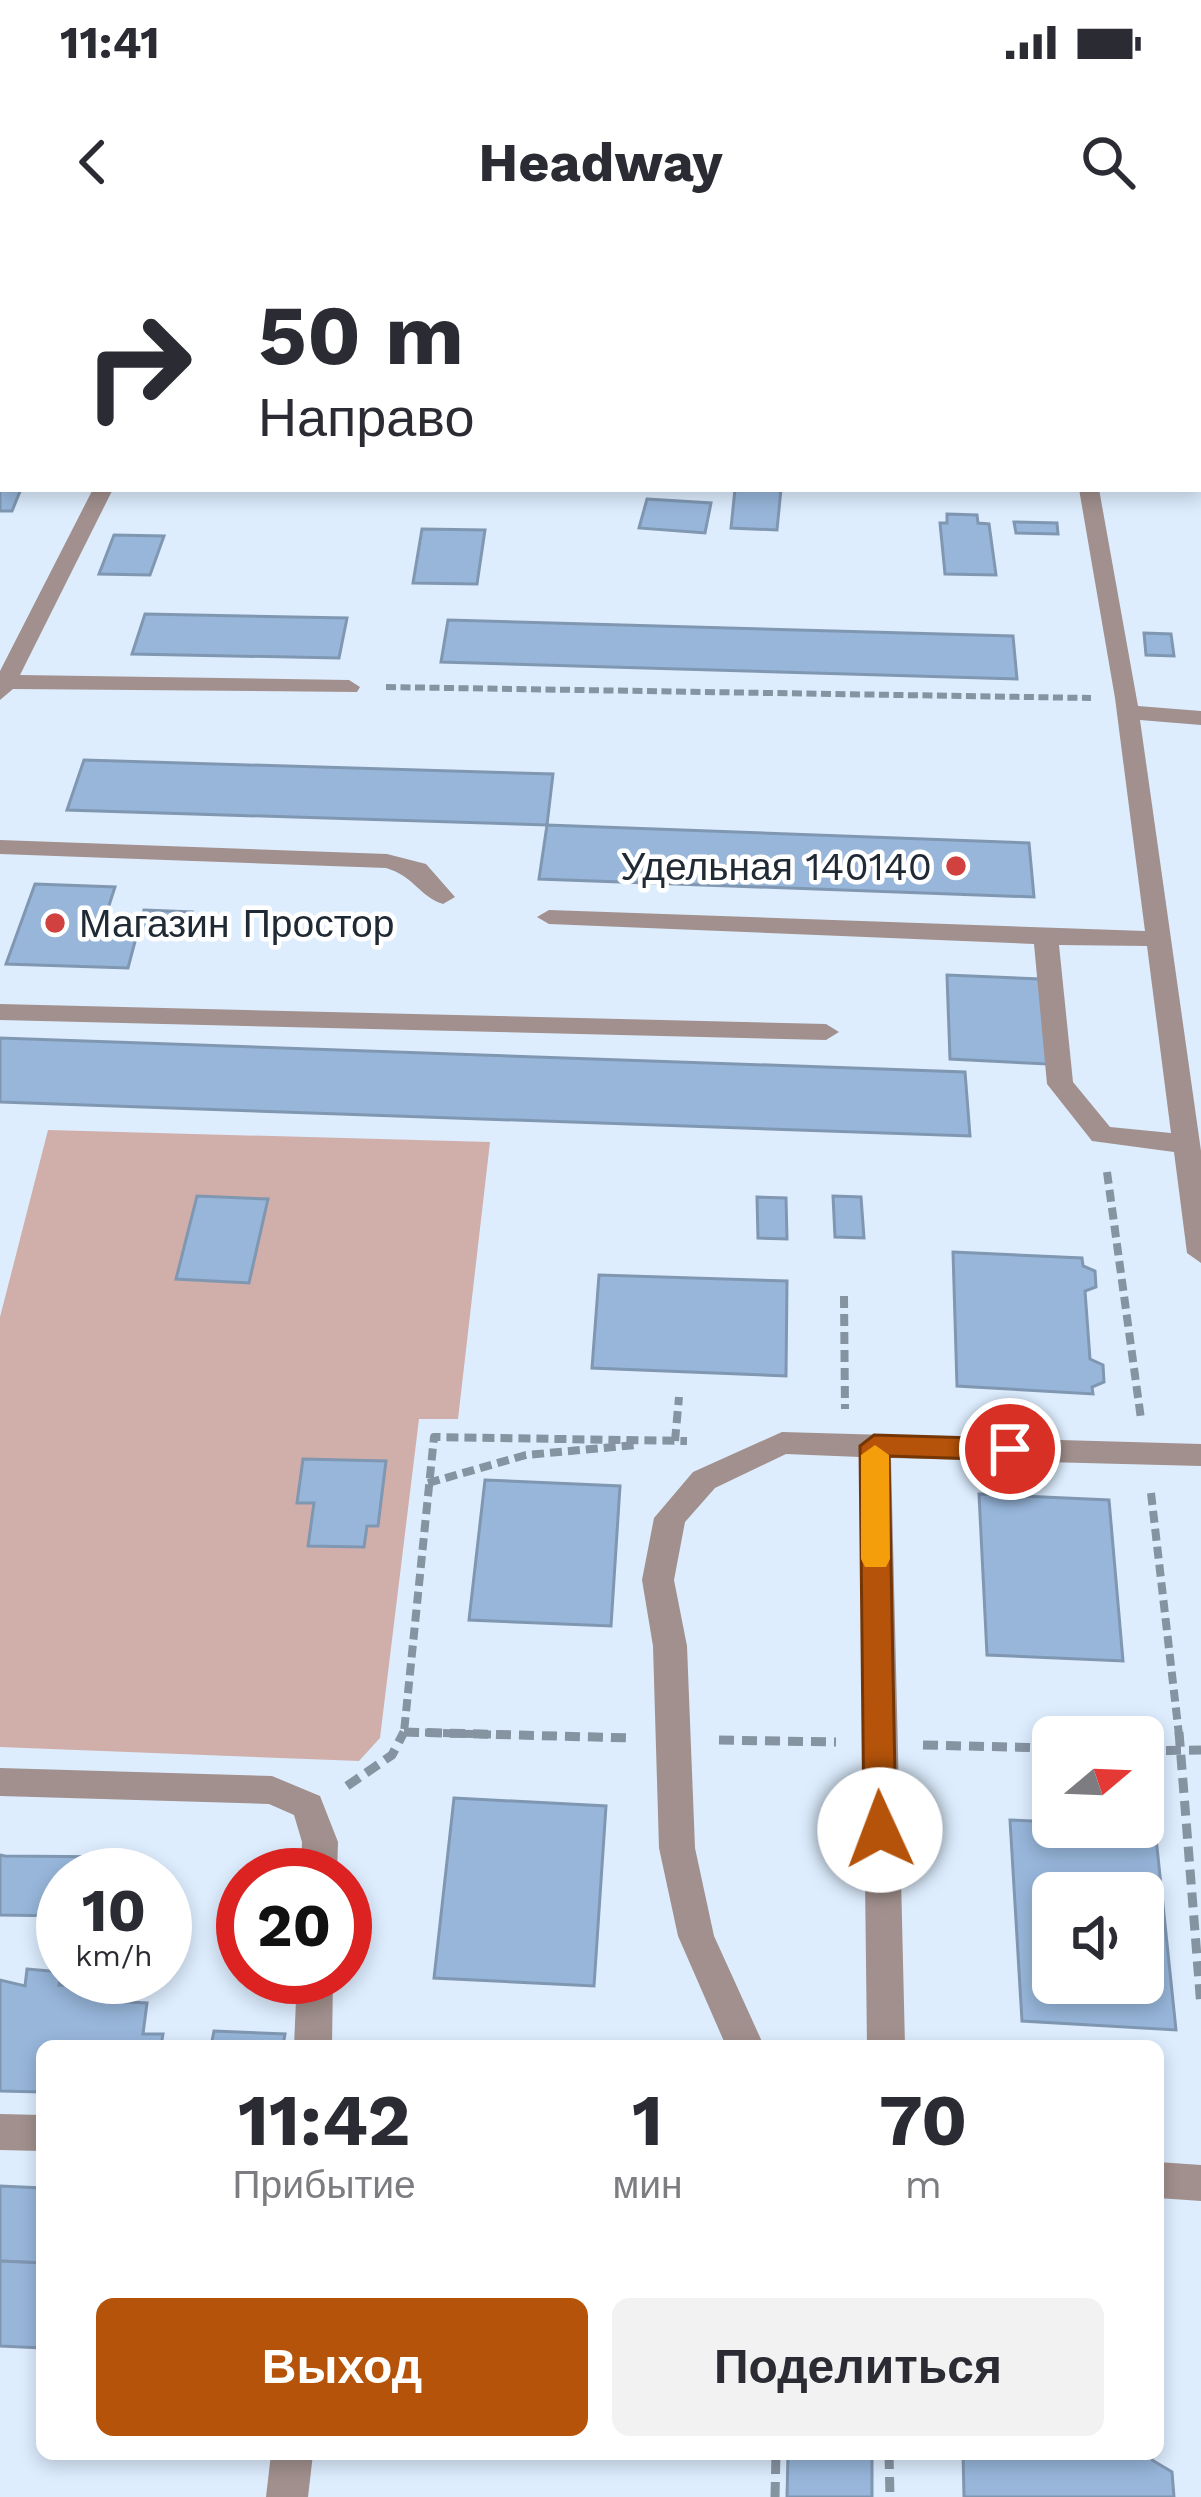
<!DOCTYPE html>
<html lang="ru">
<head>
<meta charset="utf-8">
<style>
	body { margin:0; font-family:"Work Sans",sans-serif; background:#f2f2f3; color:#2b2b33; height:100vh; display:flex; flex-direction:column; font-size:45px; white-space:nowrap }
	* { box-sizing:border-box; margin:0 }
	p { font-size:39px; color:#7c7c81 }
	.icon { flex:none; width:66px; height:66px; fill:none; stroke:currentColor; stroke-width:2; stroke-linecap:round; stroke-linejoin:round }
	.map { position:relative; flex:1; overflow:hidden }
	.panel { position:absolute; left:36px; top:1800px; width:1128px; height:420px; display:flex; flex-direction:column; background:#fff; border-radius:18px; box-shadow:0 6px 18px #0003 }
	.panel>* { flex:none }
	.top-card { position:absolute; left:0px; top:0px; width:1203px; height:252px; box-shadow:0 6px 18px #0003; background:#fff; color:#2b2b33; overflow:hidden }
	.needle { width:78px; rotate:71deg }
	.controls { position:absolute; left:1032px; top:1476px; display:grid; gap:24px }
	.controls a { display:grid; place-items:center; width:132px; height:132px; border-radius:18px; background:#fff; box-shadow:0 6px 18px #0003; font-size:60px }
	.speed { position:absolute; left:36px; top:1608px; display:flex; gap:24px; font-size:60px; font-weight:700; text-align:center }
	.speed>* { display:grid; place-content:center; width:156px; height:156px; border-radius:50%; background:#fff; box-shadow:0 6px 18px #0003; line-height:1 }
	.speed small { font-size:30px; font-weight:400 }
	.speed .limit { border:18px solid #d22; background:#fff; color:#111 }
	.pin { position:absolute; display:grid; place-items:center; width:102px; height:102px; color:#fff; margin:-51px; border:6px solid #fff; border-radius:50%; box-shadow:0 3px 12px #0007 }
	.me { position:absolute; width:132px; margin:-66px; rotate:358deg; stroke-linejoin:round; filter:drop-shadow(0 0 9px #0008) }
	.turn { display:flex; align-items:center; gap:42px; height:252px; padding:0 60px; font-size:54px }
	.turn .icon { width:156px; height:156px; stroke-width:2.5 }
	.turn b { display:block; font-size:84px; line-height:102px }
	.eta { display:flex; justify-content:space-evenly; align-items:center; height:204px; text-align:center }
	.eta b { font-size:72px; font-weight:700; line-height:84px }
	.button { display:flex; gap:24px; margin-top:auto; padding:24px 60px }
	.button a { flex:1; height:138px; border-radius:18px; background:#b45309; color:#fff; font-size:48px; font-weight:700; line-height:138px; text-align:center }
	.button a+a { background:#f2f2f3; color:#2b2b33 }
	.status { display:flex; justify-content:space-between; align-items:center; height:84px; padding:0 60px; background:#fff; direction:ltr }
	.status svg { height:33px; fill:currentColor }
	header { display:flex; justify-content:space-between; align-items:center; height:156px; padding:0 60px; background:#fff; font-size:54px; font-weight:700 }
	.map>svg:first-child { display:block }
	.green { fill:#d0afab }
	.building { fill:#97b6da; stroke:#8097b2; stroke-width:3; fill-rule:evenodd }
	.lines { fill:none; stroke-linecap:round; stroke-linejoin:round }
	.path-far2 { stroke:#8693a1; stroke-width:6; stroke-dasharray:10 4.5; stroke-linecap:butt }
	.path-far1 { stroke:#8693a1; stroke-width:8; stroke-dasharray:12 6; stroke-linecap:butt }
	.path { stroke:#8693a1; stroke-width:9; stroke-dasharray:15 8; stroke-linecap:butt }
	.minor { fill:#a1908d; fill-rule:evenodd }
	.route { fill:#b45309; stroke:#753606; stroke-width:3 }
	.slow { fill:#f59e0b }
	.poi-dot { fill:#d0413f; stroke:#fff; stroke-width:4.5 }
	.labels { text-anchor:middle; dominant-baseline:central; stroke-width:9; stroke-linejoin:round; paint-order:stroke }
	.poi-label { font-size:39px; fill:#202a35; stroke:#fff; text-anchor:end }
</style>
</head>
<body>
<div class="status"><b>11:41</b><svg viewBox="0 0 49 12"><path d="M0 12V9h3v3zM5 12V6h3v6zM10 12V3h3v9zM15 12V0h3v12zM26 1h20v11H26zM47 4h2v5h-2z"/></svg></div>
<header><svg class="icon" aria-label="back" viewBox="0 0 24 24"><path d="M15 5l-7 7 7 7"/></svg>Headway<svg class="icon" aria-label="search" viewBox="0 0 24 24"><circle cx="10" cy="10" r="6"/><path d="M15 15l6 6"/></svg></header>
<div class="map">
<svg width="1201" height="2257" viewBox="0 0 1201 2257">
	<rect width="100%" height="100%" fill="#ddedfe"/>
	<!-- green -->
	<path class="green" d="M48,890L490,902L458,1179H419L380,1498L359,1521L0,1507V1077Z"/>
	<!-- building -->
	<g class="building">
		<path d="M0,234L3,249H21L12,271H0Z"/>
		<path d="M735,249H781L777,290L731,288Z"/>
		<path d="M647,259L711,263L705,293L639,288Z"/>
		<path d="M947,274L977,275L978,283L989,284L996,335L945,334L940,283H947Z"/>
		<path d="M1014,282L1057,283L1058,294L1016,293Z"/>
		<path d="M422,289L485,290L477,344L413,343Z"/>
		<path d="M114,295L164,296L150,335L99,334Z"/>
		<path d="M145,374L347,378L339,418L132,414Z"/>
		<path d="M448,380L1013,396L1017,439L441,422Z"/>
		<path d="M1144,393L1171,394L1174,416L1146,415Z"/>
		<path d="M84,520L553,534L547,585L67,570Z"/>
		<path d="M547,585L1029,603L1034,657L539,639Z"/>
		<path d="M35,644L115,647L102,687L138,690L128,728L6,724Z"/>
		<path d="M144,670L192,672L186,692L138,690Z"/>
		<path d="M947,735L1040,739L1047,824L950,819Z"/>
		<path d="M0,798L965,832L970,896L0,862Z"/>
		<path d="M197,956L268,959L249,1043L176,1039Z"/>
		<path d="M833,956L861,957L864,998L835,997Z"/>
		<path d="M757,957L786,958L787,999L758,998Z"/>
		<path d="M953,1012L1082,1018L1083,1026L1095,1031L1096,1047L1085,1051L1090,1119L1103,1125L1104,1142L1092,1147L1093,1154L957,1146Z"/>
		<path d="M599,1035L787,1041L786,1136L592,1128Z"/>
		<path d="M303,1219L386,1221L378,1286H367L364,1307L308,1306L314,1263H297Z"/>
		<path d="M485,1240L620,1246L611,1386L469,1380Z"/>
		<path d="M979,1254L1109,1260L1123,1421L987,1415Z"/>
		<path d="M454,1558L606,1566L594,1746L434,1738Z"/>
		<path d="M1010,1580L1053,1582V1587L1155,1588L1176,1790L1022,1781ZM1053,1653H1143V1743H1053Z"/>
		<path d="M0,1615L5,1616L124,1617L122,1635H63V1676L0,1675Z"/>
		<path d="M27,1729L62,1732L59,1745L105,1747L102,1761L147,1763L143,1794H163L161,1806H42V1852L0,1851V1740L25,1746Z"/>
		<path d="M214,1791L285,1794L283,1806H211Z"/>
		<path d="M0,1946L42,1948V2023L0,2021Z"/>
		<path d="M0,2021L42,2023V2108L0,2106Z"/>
		<path d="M788,2214H872V2257H787Z"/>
		<path d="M963,2214H1152V2220L1172,2232L1174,2257H964Z"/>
	</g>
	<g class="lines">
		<!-- path-far2 -->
		<path class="path-far2" d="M386,447L1091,458"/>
		<!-- path-far1 -->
		<g class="path-far1">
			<path d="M1107,932L1141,1179"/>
			<path d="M844,1056L845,1169"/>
			<path d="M675,1201L679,1157"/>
			<path d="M428,1243L526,1215L636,1205"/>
			<path d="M1151,1253L1179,1495"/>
			<path d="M509,1495L404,1492L434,1197L687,1201"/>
		</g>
		<!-- path -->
		<g class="path">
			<path d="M404,1492L632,1498"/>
			<path d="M1179,1492L1201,1767"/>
			<path d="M719,1500L836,1502"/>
			<path d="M923,1505L1053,1508"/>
			<path d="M1143,1511L1201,1510"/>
			<path d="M347,1546L392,1515L404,1492"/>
			<path d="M889,2214L890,2257"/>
			<path d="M775,2257L776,2214"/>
		</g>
		<!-- minor -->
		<g class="minor">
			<path d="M195,0H246L193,3Z"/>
			<rect x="1039" y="0" width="18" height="3"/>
			<rect x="0" y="196" width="3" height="12"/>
			<path d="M93,249H113L20,435L349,440L360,447L357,452L13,449L0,460V431Z"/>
			<path d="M1079,249H1099L1138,466L1201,471V485L1140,480L1201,911V1023L1187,1013L1174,912L1092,901L1047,844L1034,704L549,684L537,677L549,670L1145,691L1115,458ZM1059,705L1147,706L1171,893L1110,887L1073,842Z"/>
			<path d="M0,600L387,614L426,624L455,657L443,664C420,657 414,636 386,628L0,614Z"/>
			<path d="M0,764L826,784L839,792L826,800L0,780Z"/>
			<path d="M782,1192L1201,1204V1226L891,1218L905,1806H867L860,1217L786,1214L715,1248L685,1282L674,1340L687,1406L695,1608L714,1696L764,1806H726L678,1696L659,1608L653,1406L642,1340L654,1278L693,1232Z"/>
			<path d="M0,1528L272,1536L320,1556L338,1602L337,1635H301L302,1602L294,1575L269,1564L0,1556Z"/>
			<path d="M297,1737H333L332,1806H294Z"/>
			<path d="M0,1874L42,1875V1911L0,1910Z"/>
			<path d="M1158,1922L1201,1925V1961L1158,1958Z"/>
			<path d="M271,2214H313L308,2257H266Z"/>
		</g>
	</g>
	<!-- route -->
	<path class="route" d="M874,1195L1010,1199L1024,1209L1010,1220L889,1216L896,1590L891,1599L880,1603L869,1599L864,1590L860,1206Z"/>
	<!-- slow -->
	<path class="slow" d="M875,1205L889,1215L890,1319L886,1327H865L861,1319V1215Z"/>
	<!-- markers -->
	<g class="poi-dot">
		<circle cx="956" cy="626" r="12"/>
		<circle cx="55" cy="683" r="12"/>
	</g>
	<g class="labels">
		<!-- poi labels -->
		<g class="poi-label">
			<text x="932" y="626">Удельная 140140</text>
			<text x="79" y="683" text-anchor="start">Магазин Простор</text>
		</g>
	</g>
</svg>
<div class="controls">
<a><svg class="needle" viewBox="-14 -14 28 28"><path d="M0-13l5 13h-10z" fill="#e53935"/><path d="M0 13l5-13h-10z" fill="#7c7c81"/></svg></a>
<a><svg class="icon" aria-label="sound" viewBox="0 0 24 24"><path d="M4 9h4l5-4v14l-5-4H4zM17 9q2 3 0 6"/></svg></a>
</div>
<div class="speed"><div>10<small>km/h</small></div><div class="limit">20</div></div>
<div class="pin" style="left:1010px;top:1209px;background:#d93025"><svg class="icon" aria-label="arrive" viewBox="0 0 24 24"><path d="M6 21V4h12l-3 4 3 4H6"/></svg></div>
<svg class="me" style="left:880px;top:1590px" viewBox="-20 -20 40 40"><circle r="19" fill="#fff"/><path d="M0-13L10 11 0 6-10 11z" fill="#b45309"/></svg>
<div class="top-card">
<div class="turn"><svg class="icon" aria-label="right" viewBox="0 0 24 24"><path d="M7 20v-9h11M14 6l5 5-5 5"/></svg><div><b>50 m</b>Направо</div></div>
</div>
<section class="panel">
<div class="eta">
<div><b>11:42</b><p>Прибытие</p></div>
<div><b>1</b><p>мин</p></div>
<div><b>70</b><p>m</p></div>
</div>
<div class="button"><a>Выход</a><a>Поделиться</a></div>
</section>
</div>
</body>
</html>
